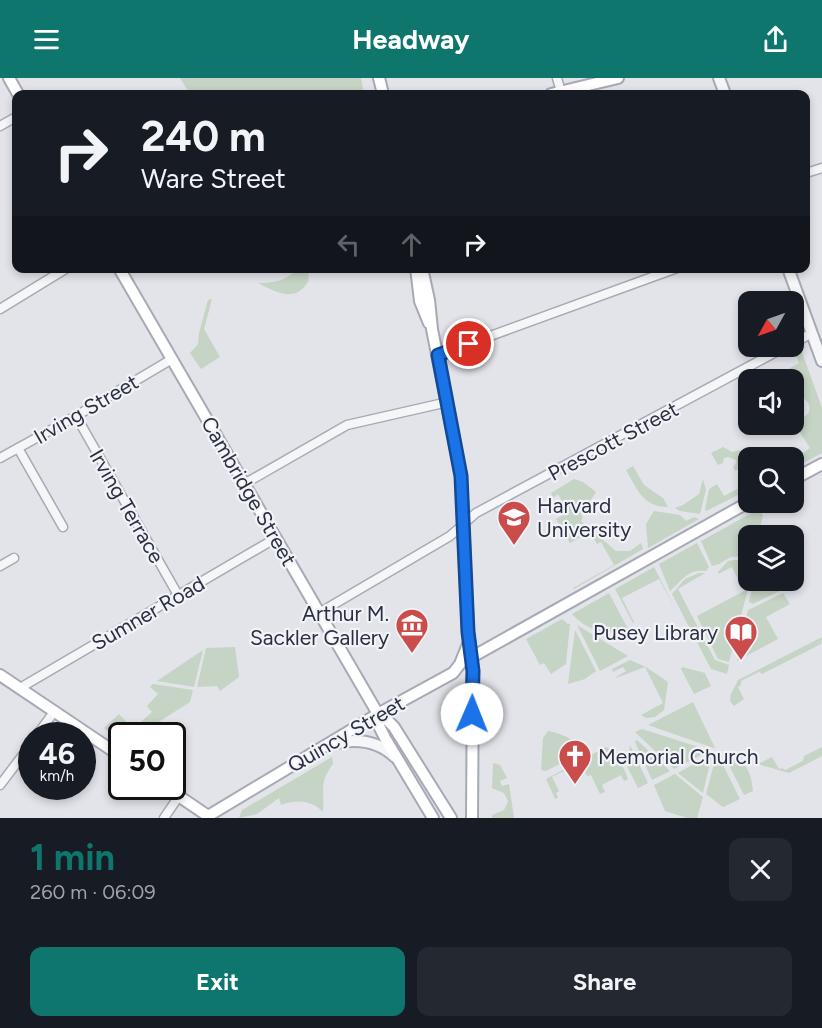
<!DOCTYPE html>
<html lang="en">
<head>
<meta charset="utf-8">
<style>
	body { margin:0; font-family:Figtree,sans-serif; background:#242831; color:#f1f3f6; height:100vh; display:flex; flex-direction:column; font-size:22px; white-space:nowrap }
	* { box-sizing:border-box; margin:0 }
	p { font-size:20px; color:#9ea1a6 }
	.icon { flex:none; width:33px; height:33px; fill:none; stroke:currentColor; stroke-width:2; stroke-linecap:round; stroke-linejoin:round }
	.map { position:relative; height:740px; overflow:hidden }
	.details { display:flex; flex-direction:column; background:#171b24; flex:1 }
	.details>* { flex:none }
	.hud { position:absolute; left:12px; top:12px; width:798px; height:183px; border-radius:12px; box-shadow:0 3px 9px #0003; background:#171b24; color:#f1f3f6; overflow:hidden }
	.needle { width:39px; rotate:230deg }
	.tools { position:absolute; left:738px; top:213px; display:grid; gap:12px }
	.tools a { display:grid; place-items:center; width:66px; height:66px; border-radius:12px; background:#171b24; box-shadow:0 3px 9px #0003; font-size:30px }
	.speed { position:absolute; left:18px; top:644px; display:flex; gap:12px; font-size:30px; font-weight:700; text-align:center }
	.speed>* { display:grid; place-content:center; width:78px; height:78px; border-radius:50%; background:#171b24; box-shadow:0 3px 9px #0003; line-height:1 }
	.speed small { font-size:15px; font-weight:400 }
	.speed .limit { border:3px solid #111; border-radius:9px; background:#fff; color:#111 }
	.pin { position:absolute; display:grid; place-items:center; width:51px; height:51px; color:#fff; margin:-26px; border:3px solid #fff; border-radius:50%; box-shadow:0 2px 6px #0007 }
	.me { position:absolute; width:66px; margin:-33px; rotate:1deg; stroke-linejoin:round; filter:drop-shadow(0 0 4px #0008) }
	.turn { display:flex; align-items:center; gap:21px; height:126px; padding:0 30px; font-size:27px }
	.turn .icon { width:78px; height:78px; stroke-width:2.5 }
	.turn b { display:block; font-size:42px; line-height:51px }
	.lanes { display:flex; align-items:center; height:57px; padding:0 30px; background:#0003; justify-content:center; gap:30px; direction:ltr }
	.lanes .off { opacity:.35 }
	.round { display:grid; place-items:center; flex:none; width:63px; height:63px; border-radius:12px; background:#242831 }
	.summary { display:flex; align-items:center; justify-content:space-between; height:102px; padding:0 30px }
	h1 { font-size:36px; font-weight:700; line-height:45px; color:#0f766e }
	.primary-button { display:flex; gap:12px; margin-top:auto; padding:12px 30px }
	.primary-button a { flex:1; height:69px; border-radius:12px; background:#0f766e; color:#fff; font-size:24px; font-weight:700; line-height:69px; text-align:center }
	.primary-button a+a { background:#242831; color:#f1f3f6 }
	header { display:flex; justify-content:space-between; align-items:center; height:78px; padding:0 30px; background:#0f766e; color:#fff; font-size:27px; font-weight:700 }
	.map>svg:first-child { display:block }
	.green { fill:#c5d4c4 }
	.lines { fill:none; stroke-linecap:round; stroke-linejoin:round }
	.minor-casing { stroke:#a7aab4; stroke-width:11 }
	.tertiary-casing { stroke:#a7aab4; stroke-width:14 }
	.secondary-casing { stroke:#a7aab4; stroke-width:14 }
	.minor { stroke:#f5f6f8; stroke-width:8 }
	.tertiary { stroke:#f5f6f8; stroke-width:10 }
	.secondary { stroke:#fff; stroke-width:10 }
	.route-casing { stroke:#114b97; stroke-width:15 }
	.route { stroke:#1a73e8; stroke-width:10 }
	.labels { text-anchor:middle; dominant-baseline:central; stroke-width:4.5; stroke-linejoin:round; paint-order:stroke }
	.street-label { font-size:21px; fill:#2b2f42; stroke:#f2f3f7 }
	.poi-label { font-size:21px; fill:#2b2f42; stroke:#f2f3f7; text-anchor:start }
</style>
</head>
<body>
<header><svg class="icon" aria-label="menu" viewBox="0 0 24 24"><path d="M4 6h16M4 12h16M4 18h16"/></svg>Headway<svg class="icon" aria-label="share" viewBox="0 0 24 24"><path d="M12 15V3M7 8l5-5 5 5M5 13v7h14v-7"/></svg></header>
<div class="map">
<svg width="822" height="740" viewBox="0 0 822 740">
	<rect width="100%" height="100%" fill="#e2e4ea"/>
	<!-- green -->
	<g class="green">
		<path d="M180,0H361L364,16H190Z"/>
		<path d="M297,191H307C309,197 310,204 304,209C291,224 272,212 258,205C274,205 286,203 297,191Z"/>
		<path d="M212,221L204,251L220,279L201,291L190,275L198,266L199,255L208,222Z"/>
		<path d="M802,274L822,330V375L794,390V381L810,370L797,350L794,337C808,345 816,328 803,320L794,322V302L776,301L774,299L799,285L796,277Z"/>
		<path d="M723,369L732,374L740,372L748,387L735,393L733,389L736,385V382L728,379L724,380L723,385L718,387L711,375Z"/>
		<path d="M633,388L644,407L663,420L668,429C643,429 637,411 626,392Z"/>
		<path d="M574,401L583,404L596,414L581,437L583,439L581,443L616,473H630L641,465L643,471L574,511L573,510L614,487L601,464L597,466L590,454L570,465L556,441L568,434L558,416L553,420L551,415Z"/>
		<path d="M703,401L706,412L700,436L680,433L675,430L683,427L699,416Z"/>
		<path d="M717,406L724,418L741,409L744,410L748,408V412L706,433L705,431L709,411Z"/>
		<path d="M759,431L763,438L758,457L748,458V478L731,479L719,486L712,488L701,463Z"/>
		<path d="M654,433L680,437L686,443L694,439L699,441L648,470L646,446Z"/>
		<path d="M697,465L709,489L706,493C687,491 682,503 670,513L659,486Z"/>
		<path d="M735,482L748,483L750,503L729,584L718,581L697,538L744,513L732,489L718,496V494L728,483Z"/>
		<path d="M654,489L676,532L659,501L622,520L634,544L633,545L615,511Z"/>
		<path d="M794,489L799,501L798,504L753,526L749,524L754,503H771L775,509L778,510L794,502Z"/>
		<path d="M699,495H705L678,511L715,582L729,587L727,596L711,591L672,516L685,501Z"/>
		<path d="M609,515L629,553C605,557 589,554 572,536Z"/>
		<path d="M783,515L790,526L766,539L778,561L737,583L748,532Z"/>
		<path d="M562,541L568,546H570L566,586L551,596L544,585L540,587L526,561Z"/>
		<path d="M577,547L628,578L600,593Z"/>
		<path d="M575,552L596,593L585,601L568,606Z"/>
		<path d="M822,559L821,566L762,596L759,594L741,603V607L738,609L744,621L734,628L730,623L731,616L738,602Z"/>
		<path d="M235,569L239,599L220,613L217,608L197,609L206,570Z"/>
		<path d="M203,572L194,609L157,603Z"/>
		<path d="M630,582L646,589L668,604L664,632L655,639L646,640L641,637L663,625L645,589L616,600V599L626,593L623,589L613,594L612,591Z"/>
		<path d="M682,589L705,595L711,608L694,616L681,591Z"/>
		<path d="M153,606L193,612L190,624L138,657H122L121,662L104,650L119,636L133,651L152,634L147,628L158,616L150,609Z"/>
		<path d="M693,624L715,670H714L648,647Z"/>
		<path d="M642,651L708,672L709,673L674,691L635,654Z"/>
		<path d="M548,653C558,654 579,663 585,673L546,693L541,692L543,660Z"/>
		<path d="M637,662L670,693L652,702L635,664Z"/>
		<path d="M630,667L648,705L638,710L627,688Z"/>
		<path d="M606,669C619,675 623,689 628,701L624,703L621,697L602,707L605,714L600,716L591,697L587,698L580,685L552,699L559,713L556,715L558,720L555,721L546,701Z"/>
		<path d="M822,669V678L789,695L758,686L772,679L779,691L782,690L785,692L803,683L804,678Z"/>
		<path d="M717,675L740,721L723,729L706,716Z"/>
		<path d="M712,676L703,715L678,695Z"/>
		<path d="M724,677C747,683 750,691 753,713L744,717Z"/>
		<path d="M332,679L333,686C318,706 325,712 323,734C312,722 296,721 281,727L279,720L257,736L239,740L242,732Z"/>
		<path d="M493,685L500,687L507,700L500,703L502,708L509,706L514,740H492V737L504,732L508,723L504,715L492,710Z"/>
		<path d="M675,696L703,719L697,740H687L665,733L654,707Z"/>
	</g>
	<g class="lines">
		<defs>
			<g id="minor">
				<path d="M557,0L561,14"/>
				<path d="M0,48L16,39"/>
				<path d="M806,95L822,90"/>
				<path d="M0,231L67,190"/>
				<path d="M794,265L812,255"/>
				<path d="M438,277L677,190"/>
				<path d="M76,338L178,517"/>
				<path d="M18,370L63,449"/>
				<path d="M0,380L76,338L172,281"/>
				<path d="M244,406L347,347L448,324"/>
				<path d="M0,488L14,480"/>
				<path d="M319,535L450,458L476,435L787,268"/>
				<path d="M20,610L276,460"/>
				<path d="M37,657L54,634"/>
				<path d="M0,707L32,665"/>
				<path d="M164,740L179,718"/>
			</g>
			<g id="tertiary">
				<path d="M719,0L725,16"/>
				<path d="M788,190L822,283"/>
				<path d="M329,667C353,660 376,661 395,679"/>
			</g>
			<g id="secondary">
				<path d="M9,0L18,16"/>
				<path d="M379,0L383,16"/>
				<path d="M551,16L618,0"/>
				<path d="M119,190L378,636L379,648L385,660L433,740"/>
				<path d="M416,190L420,223L429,245"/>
				<path d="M422,190L429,222L432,251L461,398L468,554L473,593L472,740"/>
				<path d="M794,401L822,386"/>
				<path d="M472,579L749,424"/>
				<path d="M0,597L122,679"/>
				<path d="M378,636L385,640L394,649L451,740"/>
				<path d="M164,708L208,738L378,636L453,595L460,586L469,564"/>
			</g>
		</defs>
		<!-- minor casing -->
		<use href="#minor" class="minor-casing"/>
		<!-- tertiary casing -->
		<use href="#tertiary" class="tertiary-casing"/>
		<!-- secondary casing -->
		<use href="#secondary" class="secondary-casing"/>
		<!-- minor -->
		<use href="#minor" class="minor"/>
		<!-- tertiary -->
		<use href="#tertiary" class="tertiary"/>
		<!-- secondary -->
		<use href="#secondary" class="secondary"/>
	</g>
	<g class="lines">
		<defs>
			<path id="route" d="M469,266L438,277L461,398L468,554L473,593L472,636"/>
		</defs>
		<!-- route casing -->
		<use href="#route" class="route-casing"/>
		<!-- route -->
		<use href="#route" class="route"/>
	</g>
	<!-- icons -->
	<defs>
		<symbol id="university-pin" viewBox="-11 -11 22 30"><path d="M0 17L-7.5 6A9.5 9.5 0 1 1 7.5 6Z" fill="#cb4d4b" stroke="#f2f3f7"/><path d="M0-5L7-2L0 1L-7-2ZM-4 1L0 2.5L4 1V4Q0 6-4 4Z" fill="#fff"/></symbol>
		<symbol id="museum-pin" viewBox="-11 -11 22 30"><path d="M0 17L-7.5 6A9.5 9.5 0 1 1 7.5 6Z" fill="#cb4d4b" stroke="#f2f3f7"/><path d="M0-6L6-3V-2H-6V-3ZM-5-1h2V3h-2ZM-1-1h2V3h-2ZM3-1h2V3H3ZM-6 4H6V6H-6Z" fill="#fff"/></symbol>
		<symbol id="library-pin" viewBox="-11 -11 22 30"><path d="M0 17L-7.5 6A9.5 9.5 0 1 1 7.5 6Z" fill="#cb4d4b" stroke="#f2f3f7"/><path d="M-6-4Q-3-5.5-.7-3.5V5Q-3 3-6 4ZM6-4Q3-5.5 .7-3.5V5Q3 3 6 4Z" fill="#fff"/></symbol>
		<symbol id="church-pin" viewBox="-11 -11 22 30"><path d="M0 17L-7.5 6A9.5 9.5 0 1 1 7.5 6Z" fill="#cb4d4b" stroke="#f2f3f7"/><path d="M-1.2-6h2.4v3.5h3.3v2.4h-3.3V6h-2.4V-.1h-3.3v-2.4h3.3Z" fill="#fff"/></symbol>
	</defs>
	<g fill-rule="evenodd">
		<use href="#university-pin" x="495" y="420" width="38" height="52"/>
		<use href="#museum-pin" x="393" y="528" width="38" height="52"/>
		<use href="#library-pin" x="722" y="535" width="38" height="52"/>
		<use href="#church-pin" x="556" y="659" width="38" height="52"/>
	</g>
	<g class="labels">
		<!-- street labels -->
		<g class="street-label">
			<text transform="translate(86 331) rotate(-30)">Irving Street</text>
			<text transform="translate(613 363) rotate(-28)">Prescott Street</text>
			<text transform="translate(249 413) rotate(60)">Cambridge Street</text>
			<text transform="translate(127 428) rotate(60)">Irving Terrace</text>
			<text transform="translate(148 535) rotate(-30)">Sumner Road</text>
			<text transform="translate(346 656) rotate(-30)">Quincy Street</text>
		</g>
		<!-- poi labels -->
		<g class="poi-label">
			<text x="537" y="427">Harvard<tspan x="537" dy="24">University</tspan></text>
			<text x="389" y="535" text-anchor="end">Arthur M.<tspan x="389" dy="24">Sackler Gallery</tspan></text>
			<text x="718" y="554" text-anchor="end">Pusey Library</text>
			<text x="598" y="678">Memorial Church</text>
		</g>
	</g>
</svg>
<div class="tools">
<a><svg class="needle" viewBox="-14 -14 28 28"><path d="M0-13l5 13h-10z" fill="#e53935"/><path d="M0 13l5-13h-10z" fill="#9ea1a6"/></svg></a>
<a><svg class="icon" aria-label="sound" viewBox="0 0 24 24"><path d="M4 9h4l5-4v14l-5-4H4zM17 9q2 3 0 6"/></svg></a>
<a><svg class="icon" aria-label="search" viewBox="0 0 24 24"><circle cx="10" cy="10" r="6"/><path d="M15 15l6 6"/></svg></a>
<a><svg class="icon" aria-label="layers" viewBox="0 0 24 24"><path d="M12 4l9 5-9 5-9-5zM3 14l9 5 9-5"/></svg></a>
</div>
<div class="speed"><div>46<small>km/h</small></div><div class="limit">50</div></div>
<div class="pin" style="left:469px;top:266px;background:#d93025"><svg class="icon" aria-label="arrive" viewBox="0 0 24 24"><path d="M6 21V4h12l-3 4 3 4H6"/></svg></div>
<svg class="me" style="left:472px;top:636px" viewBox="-20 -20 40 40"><circle r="19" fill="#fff"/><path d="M0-13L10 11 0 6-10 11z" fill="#1a73e8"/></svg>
<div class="hud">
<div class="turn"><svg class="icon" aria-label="right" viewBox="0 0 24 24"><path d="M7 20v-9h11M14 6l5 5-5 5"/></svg><div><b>240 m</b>Ware Street</div></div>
<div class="lanes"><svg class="icon off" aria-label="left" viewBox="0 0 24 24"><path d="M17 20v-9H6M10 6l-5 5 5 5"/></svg><svg class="icon off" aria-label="ahead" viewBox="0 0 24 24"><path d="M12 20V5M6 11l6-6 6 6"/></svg><svg class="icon" aria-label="right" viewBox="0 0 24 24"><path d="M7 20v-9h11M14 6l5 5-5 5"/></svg></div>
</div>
</div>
<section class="details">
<div class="summary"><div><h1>1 min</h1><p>260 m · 06:09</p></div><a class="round"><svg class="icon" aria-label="close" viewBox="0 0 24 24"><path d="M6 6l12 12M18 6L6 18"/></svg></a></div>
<div class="primary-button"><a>Exit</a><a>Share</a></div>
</section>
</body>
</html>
